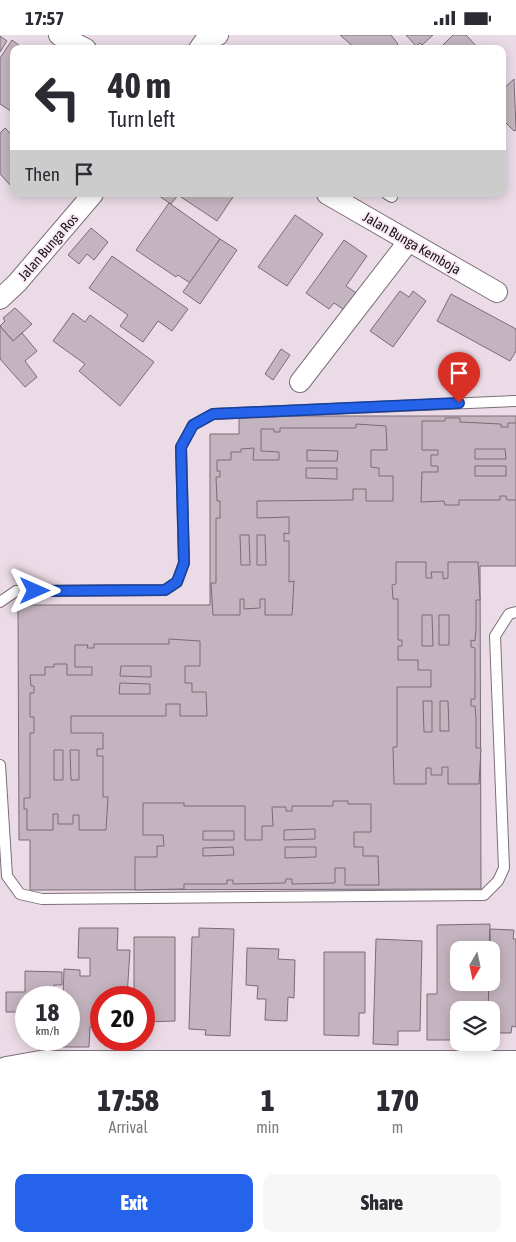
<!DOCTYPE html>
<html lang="en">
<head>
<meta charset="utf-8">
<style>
	body { margin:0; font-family:"Asap Condensed",sans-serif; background:#f7f7f7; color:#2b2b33; height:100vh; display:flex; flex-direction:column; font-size:19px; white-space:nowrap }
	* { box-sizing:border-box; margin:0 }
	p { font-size:16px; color:#7c7c81 }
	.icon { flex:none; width:28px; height:28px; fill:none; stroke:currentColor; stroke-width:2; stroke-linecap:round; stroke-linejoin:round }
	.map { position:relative; height:1032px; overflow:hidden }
	.panel { display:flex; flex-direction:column; background:#fff; flex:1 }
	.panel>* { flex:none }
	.guide { position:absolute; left:10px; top:10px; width:496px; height:152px; border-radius:10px; box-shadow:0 2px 12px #0003; background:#fff; color:#2b2b33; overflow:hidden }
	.needle { width:32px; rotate:189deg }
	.controls { position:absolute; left:450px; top:906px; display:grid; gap:10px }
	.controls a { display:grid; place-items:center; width:50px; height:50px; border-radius:10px; background:#fff; box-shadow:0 2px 12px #0003; font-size:25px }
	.speed { position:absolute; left:15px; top:951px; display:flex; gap:10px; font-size:25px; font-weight:700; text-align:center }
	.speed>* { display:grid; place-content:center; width:65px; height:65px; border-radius:50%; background:#fff; box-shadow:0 2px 12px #0003; line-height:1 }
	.speed small { font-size:12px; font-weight:400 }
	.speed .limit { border:8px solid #d22; background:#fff; color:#111 }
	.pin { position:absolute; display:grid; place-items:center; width:42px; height:42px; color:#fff; margin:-51px -21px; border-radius:50% 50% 50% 0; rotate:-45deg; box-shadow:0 0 5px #0007 }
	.pin .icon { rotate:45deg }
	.me { position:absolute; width:55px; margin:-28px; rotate:90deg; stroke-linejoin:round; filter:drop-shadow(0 0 4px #0008) }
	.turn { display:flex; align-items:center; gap:18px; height:105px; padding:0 15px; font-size:22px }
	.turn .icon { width:65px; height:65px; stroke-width:2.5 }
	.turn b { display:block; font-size:35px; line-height:42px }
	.then { display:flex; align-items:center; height:48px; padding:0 15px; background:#0003; gap:10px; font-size:19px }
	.eta { display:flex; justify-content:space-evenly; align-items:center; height:85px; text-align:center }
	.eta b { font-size:30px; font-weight:800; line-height:35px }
	.action { display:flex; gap:10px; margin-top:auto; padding:10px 15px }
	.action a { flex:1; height:58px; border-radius:10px; background:#2563eb; color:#fff; font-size:20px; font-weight:800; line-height:58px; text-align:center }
	.action a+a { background:#f7f7f7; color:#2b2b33 }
	.status { display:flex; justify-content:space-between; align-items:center; height:35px; padding:0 25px; background:#fff; direction:ltr }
	.status svg { height:14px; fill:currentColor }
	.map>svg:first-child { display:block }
	.building { fill:#c4b4bf; stroke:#7a6c76; fill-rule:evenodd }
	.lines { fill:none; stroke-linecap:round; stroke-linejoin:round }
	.service-casing { stroke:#7d6f79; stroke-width:12 }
	.minor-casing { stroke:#7d6f79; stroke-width:22 }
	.service { stroke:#fff; stroke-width:10 }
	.minor { stroke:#fff; stroke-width:20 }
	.route-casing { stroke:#184099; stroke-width:12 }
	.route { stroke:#2563eb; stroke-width:9 }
	.labels { text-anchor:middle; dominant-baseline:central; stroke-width:4; stroke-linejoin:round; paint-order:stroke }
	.street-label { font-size:14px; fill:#1a1519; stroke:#f8e8f4 }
</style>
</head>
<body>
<div class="status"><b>17:57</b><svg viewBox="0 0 49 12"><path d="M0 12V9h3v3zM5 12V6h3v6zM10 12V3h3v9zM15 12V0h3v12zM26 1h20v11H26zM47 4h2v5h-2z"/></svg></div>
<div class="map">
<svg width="516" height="1032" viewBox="0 0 516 1032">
	<rect width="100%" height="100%" fill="#ebdbe6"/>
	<!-- building -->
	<g class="building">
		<path d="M340,0H391L398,9L393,14H356Z"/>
		<path d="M406,0H433L422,10L420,8L416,11Z"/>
		<path d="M453,0H466L479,14H439Z"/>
		<path d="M0,1L7,6L0,17Z"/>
		<path d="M12,5L24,14H14V78L0,69V23Z"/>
		<path d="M514,44L516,95L514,96L502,84V55Z"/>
		<path d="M5,93L14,102V150L12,152L0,139V98Z"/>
		<path d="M156,159H235L217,186L178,160L171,169Z"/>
		<path d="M169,168L220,204L190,248L178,240L176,242L136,215Z"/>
		<path d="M295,180L323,199L287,251L258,232Z"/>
		<path d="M91,193L108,207L94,225L87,219L79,229L68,220Z"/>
		<path d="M220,204L237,215L200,269L183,257Z"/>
		<path d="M344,205L367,221L346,251L358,259L346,276L334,268L329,274L306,258Z"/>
		<path d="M112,221L188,274L172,296L158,286L143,307L120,291L128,280L89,253Z"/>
		<path d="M400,256L409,262L413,256L426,266L393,312L370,296Z"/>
		<path d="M451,259L516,294V316L510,326L437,286Z"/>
		<path d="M15,273L32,289L13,306L0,291L5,286L3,283Z"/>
		<path d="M73,278L85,287L90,280L154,327L120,371L79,336L85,329L53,306Z"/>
		<path d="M0,291L13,306L22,298L37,316L25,326L37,342L25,352L0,324Z"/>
		<path d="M281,314L290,320L273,345L265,339Z"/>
		<path d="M239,381H516V531H480L481,854L30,855V805H19L18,570H210V399H239Z"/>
		<path d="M445,383H460V387L501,389V392H508V388H516V465H507L506,461H500V465H459V470H445L444,466L421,467L422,437H438V431H431V420H438V415H422V386H445ZM475,414H505L506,424H475ZM475,431H506V441H475Z"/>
		<path d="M356,389L386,391L387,415H371V432L379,433V441H393V466H366V454H353V465L257,466V483L289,482V499L284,498V506H289V547L294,546L292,580H265V564H260V573L244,574V564H240V580H213L211,548H216V483H220V466H217L216,442H220V436H217V425H231V417H241V414L254,413L253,425H279V417L261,416V394H274V397H280V393H356ZM307,415L338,416L337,426H307ZM306,433H337V444L306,443ZM240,500H249L250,530H241ZM257,500H265L266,530H257Z"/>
		<path d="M396,527H426V543H432L431,537H443V544L448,543V527H478L480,565H476V594L475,606L471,605V612L475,613V664H471V671H475L476,683V713H481L479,749H448V732H442V740H431V733H426V749H394L393,712H397V652H431V635H418V625H398V611H402V605H398V564H393L392,550L396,549ZM422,580H432L433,611H422ZM439,580H449V610H439ZM423,666H432V697H424ZM440,666H448L449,696H440Z"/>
		<path d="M169,604L200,606V631H185V648H192V657H206L207,681H180V669H166V681H71V698H103V714H97V721H103V762H108L106,795H79V780H73V789H58V779H53V795H27V774H24V763H30V698H34V682H30V658H34V651H31L30,640H45V632H54V629H67V640H92V632H75V610H88L87,613H94V609H169ZM121,631H151V642L120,641ZM120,648L150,649V659H119ZM54,715H63V745H54ZM70,715H79V745H71Z"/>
		<path d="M333,766H348V769H371V797H354V812H363V821H378L379,850H345V833H335V848L292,849V844H286L285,848L233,849V845H227V849H184V854L135,855V822H157V811H164L163,800H143V768H184V771H245V805H262V791H273L272,772H286V776H292V771H333ZM315,794V804L284,805V795ZM203,796H234V805H203ZM233,812L234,820L203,821V813ZM285,812H316V822L285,823Z"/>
		<path d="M490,889L489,915H459V948H489L488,975H459V1005H427V959H437V890Z"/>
		<path d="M79,893H118L117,915H130L127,962H101V992H90L89,1012H63V1005H69V962H63L64,934L80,935V941H90V923H78Z"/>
		<path d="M199,893L234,894L230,1001L205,1000L206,995L189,994L192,902H199Z"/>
		<path d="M490,894L514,895L513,904H516V992L512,991L511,998H491V975H488L489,948H491Z"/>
		<path d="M134,902H175V986L144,987V962H134Z"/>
		<path d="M376,904L422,906L420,996H398V1010L373,1009Z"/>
		<path d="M247,913L279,914L278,924L295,925L294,963L288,962L287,986L265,985L266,964H257L258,951L246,950Z"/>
		<path d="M324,917H365V978H359V1001L324,1000Z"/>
		<path d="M25,936L62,937V950H54V962H26V977H6V957H25Z"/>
	</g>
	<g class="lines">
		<defs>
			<g id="service">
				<path d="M387,159L392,162"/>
				<path d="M0,567L16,556L165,555L177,547L184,528L181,412L193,390L213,379L516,366"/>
				<path d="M0,730L7,841L20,859L42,864L484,860L498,846L504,833L495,601L509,579L516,577"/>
			</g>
			<g id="minor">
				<path d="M59,0L86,14"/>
				<path d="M199,14L204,7L218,0"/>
				<path d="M327,159L497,257"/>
				<path d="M0,264L17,248L93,159"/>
				<path d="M300,347L408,207"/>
				<path d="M6,1032L40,1026H516"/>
			</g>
		</defs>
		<!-- service casing -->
		<use href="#service" class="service-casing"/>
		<!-- minor casing -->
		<use href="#minor" class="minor-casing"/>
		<!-- service -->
		<use href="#service" class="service"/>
		<!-- minor -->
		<use href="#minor" class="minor"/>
	</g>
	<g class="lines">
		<defs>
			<path id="route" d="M35,556L165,555L177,547L184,528L181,412L193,390L213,379L459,368"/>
		</defs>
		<!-- route casing -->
		<use href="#route" class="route-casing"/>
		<!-- route -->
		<use href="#route" class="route"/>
	</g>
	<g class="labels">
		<!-- street labels -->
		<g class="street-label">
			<text transform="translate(412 208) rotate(30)">Jalan Bunga Kemboja</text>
			<text transform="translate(48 212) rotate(-49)">Jalan Bunga Ros</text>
		</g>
	</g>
</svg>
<div class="controls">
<a><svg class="needle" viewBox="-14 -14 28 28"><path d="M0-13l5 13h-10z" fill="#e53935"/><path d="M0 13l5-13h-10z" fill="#7c7c81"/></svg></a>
<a><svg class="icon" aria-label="layers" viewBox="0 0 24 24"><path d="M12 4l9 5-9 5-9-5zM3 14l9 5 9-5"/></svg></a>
</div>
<div class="speed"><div>18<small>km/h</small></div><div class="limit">20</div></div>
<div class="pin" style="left:459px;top:368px;background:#d93025"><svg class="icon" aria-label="arrive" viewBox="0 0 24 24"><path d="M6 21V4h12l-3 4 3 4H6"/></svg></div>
<svg class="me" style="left:35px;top:556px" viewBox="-20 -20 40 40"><path d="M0-17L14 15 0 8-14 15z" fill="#2563eb" stroke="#fff" stroke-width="4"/></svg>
<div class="guide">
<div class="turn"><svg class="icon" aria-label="left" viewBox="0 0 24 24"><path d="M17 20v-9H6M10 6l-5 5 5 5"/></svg><div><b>40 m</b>Turn left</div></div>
<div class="then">Then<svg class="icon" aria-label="arrive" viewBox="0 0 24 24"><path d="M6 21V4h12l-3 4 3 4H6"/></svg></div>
</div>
</div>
<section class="panel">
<div class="eta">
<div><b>17:58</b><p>Arrival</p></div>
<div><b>1</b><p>min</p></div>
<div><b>170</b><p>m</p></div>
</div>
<div class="action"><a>Exit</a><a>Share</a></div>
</section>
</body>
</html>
